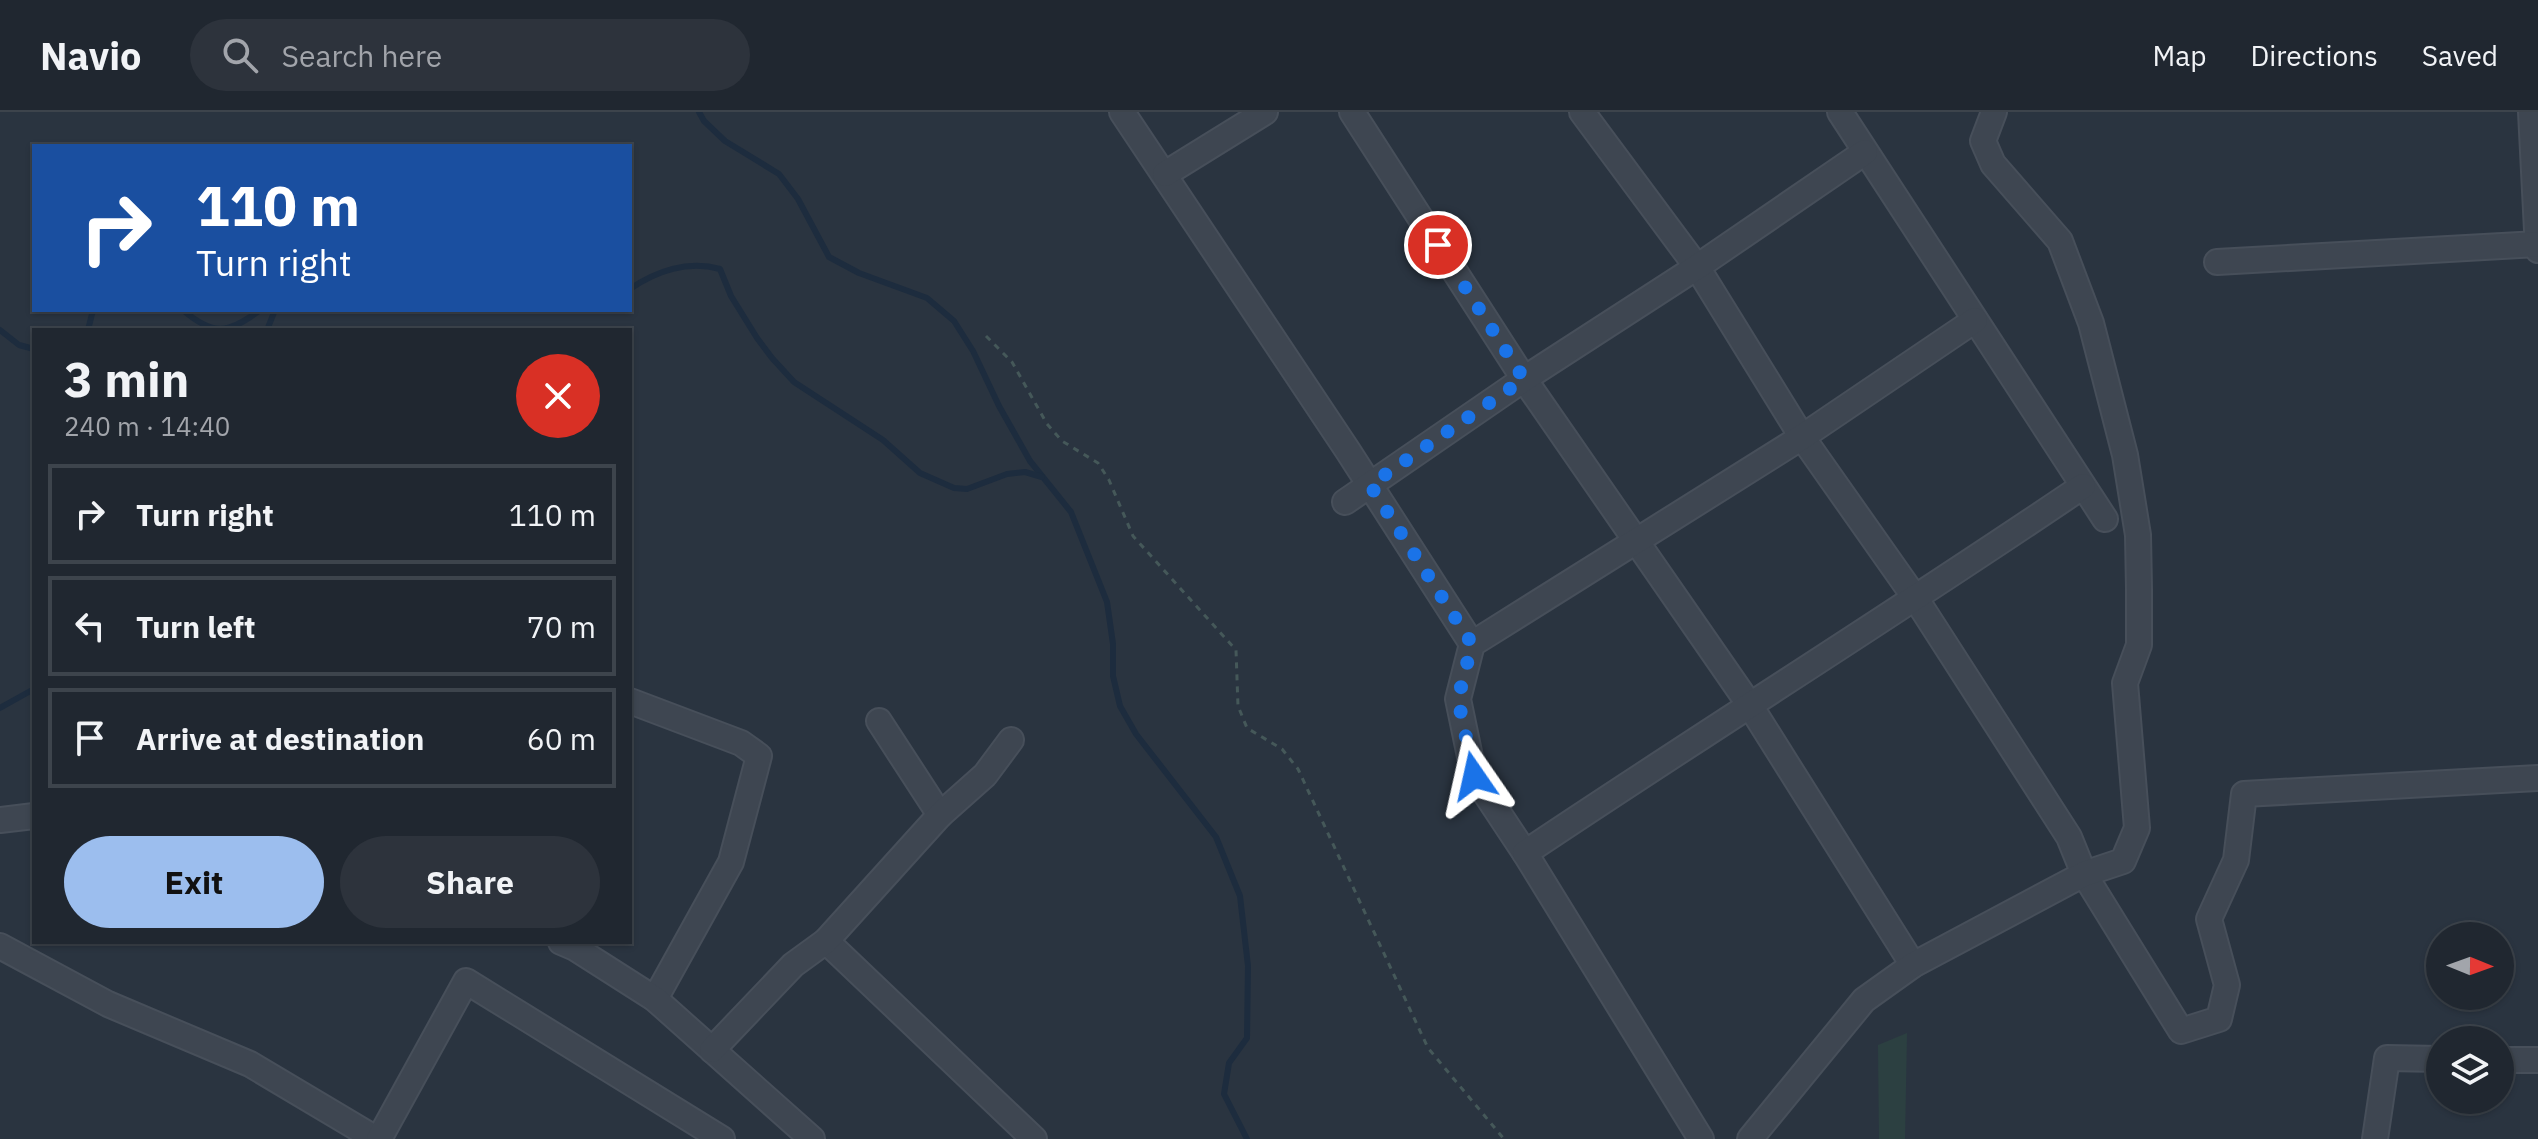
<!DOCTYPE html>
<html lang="en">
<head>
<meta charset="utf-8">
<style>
	body { margin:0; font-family:"IBM Plex Sans",sans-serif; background:#2d333c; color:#f1f3f6; height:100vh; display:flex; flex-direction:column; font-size:30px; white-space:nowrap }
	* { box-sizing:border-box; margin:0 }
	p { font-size:26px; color:#a2a5ab }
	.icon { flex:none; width:44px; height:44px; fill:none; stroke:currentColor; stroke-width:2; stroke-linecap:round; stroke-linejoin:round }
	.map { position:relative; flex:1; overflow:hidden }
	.side { position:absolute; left:32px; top:216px; width:600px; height:616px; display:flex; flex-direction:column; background:#202730; border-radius:0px; box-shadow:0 2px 6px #0004,0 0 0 2px #3d444c }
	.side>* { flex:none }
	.guide { position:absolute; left:32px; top:32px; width:600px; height:168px; border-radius:0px; box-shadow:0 2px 6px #0004,0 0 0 2px #3d444c; background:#1a4fa0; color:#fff; overflow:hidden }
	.needle { width:52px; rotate:91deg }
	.controls { position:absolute; left:2426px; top:810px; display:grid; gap:16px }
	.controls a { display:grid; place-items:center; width:88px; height:88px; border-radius:50%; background:#202730; box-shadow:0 2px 6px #0004,0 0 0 2px #3d444c; font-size:40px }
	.pin { position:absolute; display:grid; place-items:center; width:68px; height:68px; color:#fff; margin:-34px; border:4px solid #fff; border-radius:50%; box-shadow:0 2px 8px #0007 }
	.me { position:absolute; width:88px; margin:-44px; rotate:349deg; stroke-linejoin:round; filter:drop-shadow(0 0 6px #0008) }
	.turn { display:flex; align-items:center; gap:28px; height:168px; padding:0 32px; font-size:36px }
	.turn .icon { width:104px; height:104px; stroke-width:2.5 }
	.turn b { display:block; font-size:56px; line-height:68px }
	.round { display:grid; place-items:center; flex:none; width:84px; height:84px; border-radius:42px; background:#2d333c }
	.overview { display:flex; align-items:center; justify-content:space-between; height:136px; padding:0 32px }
	h1 { font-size:48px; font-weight:700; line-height:60px }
	.action { display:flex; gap:16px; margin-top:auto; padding:16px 32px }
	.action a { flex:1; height:92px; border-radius:48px; background:#9cbeee; color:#111; font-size:32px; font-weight:700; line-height:92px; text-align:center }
	.action a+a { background:#2d333c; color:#f1f3f6 }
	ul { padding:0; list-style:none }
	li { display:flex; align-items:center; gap:24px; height:100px; margin:0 16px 12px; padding:0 16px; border:4px solid #3d444c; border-radius:0px }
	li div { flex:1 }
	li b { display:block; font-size:30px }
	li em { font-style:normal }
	header { display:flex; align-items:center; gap:48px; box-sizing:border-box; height:112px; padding:0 40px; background:#202730; border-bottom:2px solid #3d444c }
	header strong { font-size:38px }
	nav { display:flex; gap:44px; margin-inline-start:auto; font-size:28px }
	.search { width:560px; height:72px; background:#2d333c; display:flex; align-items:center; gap:20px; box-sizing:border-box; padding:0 28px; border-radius:44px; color:#a2a5ab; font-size:30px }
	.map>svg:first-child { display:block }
	.green { fill:#2c4041 }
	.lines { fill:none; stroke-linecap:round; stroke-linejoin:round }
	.stream { stroke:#1d2c3e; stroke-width:6 }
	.minor-casing { stroke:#474f5a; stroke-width:28 }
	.path { stroke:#455859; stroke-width:3; stroke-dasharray:6 6; stroke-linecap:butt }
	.minor { stroke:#3e4651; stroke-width:24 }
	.route { stroke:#1a73e8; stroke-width:14; stroke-dasharray:0 25.2 }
</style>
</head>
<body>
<header>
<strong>Navio</strong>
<div class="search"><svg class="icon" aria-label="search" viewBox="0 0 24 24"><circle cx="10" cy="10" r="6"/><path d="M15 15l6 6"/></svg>Search here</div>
<nav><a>Map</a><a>Directions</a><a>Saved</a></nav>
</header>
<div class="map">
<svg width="2538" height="1027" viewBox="0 0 2538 1027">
	<rect width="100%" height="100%" fill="#2a3440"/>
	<!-- green -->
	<path class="green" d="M1907,921L1905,1027H1879L1878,933Z"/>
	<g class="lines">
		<!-- stream -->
		<g class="stream">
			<path d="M699,0L704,9L725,29L779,62L798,87L829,145L859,161L927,186L954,209L973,239L999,294L1030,349L1071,400L1107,490L1113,532V564L1120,594L1136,622L1216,725L1240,784L1248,854L1247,926L1229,951L1224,982L1247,1027"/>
			<path d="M630,177C656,159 688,148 720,157L731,184L757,226L772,246L794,270L883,328L920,361L954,376L967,377L1007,362L1025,360L1042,365"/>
			<path d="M183,198C213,224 228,222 260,198"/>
			<path d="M0,218L19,233L34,237"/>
			<path d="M88,218L93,198"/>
			<path d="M267,218L275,198"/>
			<path d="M0,596L34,577"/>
		</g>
		<defs>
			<g id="minor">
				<path d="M1122,0L1348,339L1472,532"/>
				<path d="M1352,0L1524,267L1749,592L1913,853"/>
				<path d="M1582,0L1697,155L1802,325L1916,487L2069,725L2084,762L2181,919L2219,907L2227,873L2209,807L2236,748L2244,682L2538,666"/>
				<path d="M1840,0L2105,407"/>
				<path d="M2531,0L2538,138"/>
				<path d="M1165,62L1265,0"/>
				<path d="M2217,150L2538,132"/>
				<path d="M1345,390L1524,267L1697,155L1865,40"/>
				<path d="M630,589L741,631L759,644L731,750L655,887"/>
				<path d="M879,609L940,703"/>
				<path d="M0,708L34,704"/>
				<path d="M1525,741L1474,664L1458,587L1472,532L1802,325L1975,208"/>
				<path d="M826,829L1034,1027"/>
				<path d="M561,830L575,836L655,887L812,1027"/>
				<path d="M0,834L108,892L250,952L376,1027"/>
				<path d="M712,938L793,853L826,829L940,703L985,663L1011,628"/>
				<path d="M2500,948H2538"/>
				<path d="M379,1027L466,869L722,1027"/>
				<path d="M1701,1027L1525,741C1710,617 1899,499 2083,374"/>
				<path d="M1750,1027L1864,888L1913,853L2084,762L2123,749L2137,716L2125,571L2139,533V477L2138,423L2125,343L2091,211L2060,129L1993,52L1983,29L1994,0"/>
				<path d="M2375,1027L2387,946L2440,947"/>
			</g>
		</defs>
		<!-- minor casing -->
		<use href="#minor" class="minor-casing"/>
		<!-- path -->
		<path class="path" d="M986,224L1012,250L1047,312L1062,329L1098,351L1109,368L1133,424L1236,538L1238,594L1247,616L1282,637L1298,657L1428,936L1504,1027"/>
		<!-- minor -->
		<use href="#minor" class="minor"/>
	</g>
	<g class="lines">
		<!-- route -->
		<path class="route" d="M1438,133L1524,267L1370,373L1472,532L1458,587L1474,664"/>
	</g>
</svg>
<div class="controls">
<a><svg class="needle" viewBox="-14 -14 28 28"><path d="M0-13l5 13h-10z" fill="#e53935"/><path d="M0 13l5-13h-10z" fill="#a2a5ab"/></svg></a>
<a><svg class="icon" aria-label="layers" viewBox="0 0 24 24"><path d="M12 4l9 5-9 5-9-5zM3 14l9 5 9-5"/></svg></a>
</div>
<div class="pin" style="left:1438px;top:133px;background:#d93025"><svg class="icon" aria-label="arrive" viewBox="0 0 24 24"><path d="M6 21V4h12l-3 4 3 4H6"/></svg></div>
<svg class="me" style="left:1474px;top:664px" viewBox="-20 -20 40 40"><path d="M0-17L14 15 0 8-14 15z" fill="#1a73e8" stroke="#fff" stroke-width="4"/></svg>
<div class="guide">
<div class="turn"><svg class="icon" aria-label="right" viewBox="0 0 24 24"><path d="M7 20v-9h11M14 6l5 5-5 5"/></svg><div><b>110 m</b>Turn right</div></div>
</div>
<section class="side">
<div class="overview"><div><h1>3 min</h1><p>240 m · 14:40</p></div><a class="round" style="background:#d93025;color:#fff"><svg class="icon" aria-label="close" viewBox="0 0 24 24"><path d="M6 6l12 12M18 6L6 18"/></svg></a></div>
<ul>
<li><svg class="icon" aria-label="right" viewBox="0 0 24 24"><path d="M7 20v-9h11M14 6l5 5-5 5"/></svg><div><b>Turn right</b></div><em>110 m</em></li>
<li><svg class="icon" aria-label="left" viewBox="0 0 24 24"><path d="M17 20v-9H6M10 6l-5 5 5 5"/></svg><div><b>Turn left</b></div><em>70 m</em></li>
<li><svg class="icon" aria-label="arrive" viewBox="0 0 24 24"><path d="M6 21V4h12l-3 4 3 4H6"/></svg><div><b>Arrive at destination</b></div><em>60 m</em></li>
</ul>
<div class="action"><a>Exit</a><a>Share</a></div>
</section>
</div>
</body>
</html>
